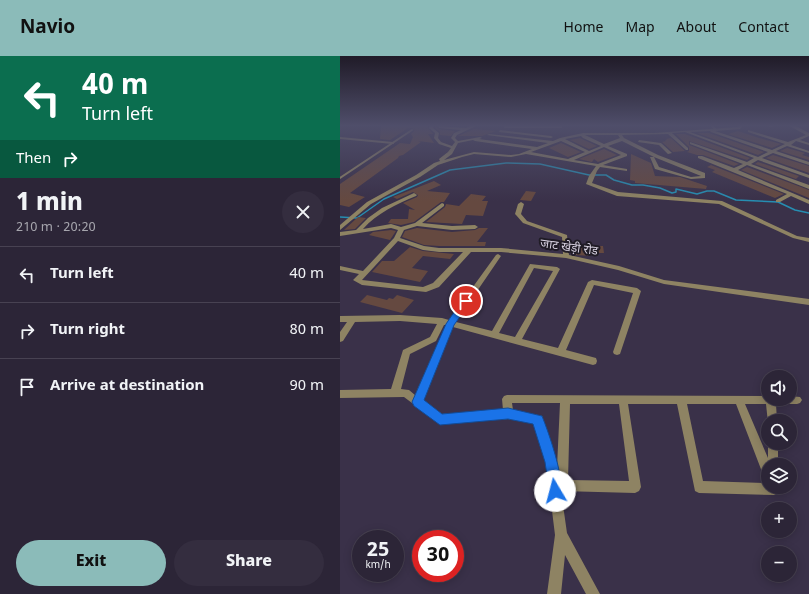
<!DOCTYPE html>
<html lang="en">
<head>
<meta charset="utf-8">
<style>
	body { margin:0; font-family:Georgia,"Noto Sans Devanagari",serif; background:#342d3f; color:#f1f3f6; height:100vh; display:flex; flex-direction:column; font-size:15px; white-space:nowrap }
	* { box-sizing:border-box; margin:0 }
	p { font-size:13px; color:#a6a5ad }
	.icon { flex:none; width:22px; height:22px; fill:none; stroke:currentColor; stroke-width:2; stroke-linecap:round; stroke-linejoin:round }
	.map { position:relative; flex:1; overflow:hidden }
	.panel { display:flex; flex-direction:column; background:#2c2537; width:340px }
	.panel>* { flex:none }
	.hud { background:#0b6e4f; color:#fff; overflow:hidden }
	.buttons { position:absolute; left:421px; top:314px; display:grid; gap:8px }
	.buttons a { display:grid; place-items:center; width:36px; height:36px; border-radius:50%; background:#2c2537; box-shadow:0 2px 10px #0003,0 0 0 1px #484252; font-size:20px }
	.speed { position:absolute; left:12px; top:474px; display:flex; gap:8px; font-size:20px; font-weight:700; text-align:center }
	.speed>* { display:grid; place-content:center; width:52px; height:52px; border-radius:50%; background:#2c2537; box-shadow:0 2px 10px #0003,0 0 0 1px #484252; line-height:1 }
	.speed small { font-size:10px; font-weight:400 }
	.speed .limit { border:6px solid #d22; background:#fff; color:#111 }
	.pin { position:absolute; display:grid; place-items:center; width:34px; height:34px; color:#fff; margin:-17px; border:2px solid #fff; border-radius:50%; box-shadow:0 1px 4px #0007 }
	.me { position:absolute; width:44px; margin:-22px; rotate:352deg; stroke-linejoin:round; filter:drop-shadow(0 0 3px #0008) }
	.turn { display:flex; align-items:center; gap:14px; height:84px; padding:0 16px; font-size:18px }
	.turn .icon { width:52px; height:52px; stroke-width:2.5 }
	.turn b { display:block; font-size:28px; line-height:34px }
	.then { display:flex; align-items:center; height:38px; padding:0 16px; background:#0003; gap:8px; font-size:15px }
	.round { display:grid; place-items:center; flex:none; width:42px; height:42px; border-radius:21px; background:#342d3f }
	.overview { display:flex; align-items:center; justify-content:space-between; height:68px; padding:0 16px }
	h1 { font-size:24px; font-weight:800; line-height:30px }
	.action { display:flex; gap:8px; margin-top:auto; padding:8px 16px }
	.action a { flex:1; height:46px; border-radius:24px; background:#8bbbb9; color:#111; font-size:16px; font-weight:800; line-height:46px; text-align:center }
	.action a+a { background:#342d3f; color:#f1f3f6 }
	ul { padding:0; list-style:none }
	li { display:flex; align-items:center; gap:12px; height:56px; padding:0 16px; border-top:1px solid #484252 }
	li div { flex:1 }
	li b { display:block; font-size:15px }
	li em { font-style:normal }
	header { display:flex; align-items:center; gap:24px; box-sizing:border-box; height:56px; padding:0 20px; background:#8bbbb9; color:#111 }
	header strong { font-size:19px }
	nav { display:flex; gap:22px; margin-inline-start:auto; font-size:14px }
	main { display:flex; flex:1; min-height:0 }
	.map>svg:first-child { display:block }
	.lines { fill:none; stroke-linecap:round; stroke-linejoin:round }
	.stream { stroke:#268eb2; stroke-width:1.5 }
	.building { fill:#654940 }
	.service { stroke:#8e8363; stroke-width:2 }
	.minor { fill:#8e8363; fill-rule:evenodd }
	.route { fill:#1a73e8; stroke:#114b97 }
	.labels { text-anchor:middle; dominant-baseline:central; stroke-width:4; stroke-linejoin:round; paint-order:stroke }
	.street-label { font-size:12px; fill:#d7d1e0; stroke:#201c26 }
</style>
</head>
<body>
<header>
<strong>Navio</strong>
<nav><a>Home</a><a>Map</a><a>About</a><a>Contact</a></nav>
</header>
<main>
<section class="panel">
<div class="hud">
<div class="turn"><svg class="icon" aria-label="left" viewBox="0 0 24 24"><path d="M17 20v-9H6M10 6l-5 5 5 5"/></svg><div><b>40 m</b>Turn left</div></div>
<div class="then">Then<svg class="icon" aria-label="right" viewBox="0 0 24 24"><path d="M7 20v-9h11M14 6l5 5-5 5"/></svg></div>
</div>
<div class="overview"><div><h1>1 min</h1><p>210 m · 20:20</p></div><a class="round"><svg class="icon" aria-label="close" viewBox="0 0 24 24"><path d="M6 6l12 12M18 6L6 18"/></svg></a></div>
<ul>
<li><svg class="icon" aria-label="left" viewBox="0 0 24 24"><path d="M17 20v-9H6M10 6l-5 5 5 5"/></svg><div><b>Turn left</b></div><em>40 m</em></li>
<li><svg class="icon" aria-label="right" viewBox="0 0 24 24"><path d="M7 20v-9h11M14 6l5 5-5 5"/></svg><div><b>Turn right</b></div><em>80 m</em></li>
<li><svg class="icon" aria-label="arrive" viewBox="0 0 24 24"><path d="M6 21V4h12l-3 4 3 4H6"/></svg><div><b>Arrive at destination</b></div><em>90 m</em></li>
</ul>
<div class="action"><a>Exit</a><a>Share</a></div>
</section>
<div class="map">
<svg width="469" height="538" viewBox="0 0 469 538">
	<rect width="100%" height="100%" fill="#3a3149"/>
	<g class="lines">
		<!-- stream -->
		<path class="stream" d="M0,161L17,162L44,143L110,114L166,107L200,108L249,119H266L274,124L292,129H303L320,132L332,137L336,136V133L357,138L367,135H374L396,144L438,146L455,154L469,157"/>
	</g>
	<!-- building -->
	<g class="building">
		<path d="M41,69H88V72L93,78H88L94,87L78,85L81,86L63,99L59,100L58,102L10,137L25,141L9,151L0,149V128L60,87L70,88L73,81L71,78L74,75L73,72H68L50,84L40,83Z"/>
		<path d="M95,69L99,73L115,75L111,80L100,79V76L95,72Z"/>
		<path d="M134,73L156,75L142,80H118Z"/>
		<path d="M398,75L419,82L441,88L432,92L388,78Z"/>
		<path d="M357,77H369L424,96L418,99Z"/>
		<path d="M336,78H345L410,102L407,104L349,85V89L399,108L394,110L363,99H357L347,96L349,95V91Z"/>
		<path d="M240,82L242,83L257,90L249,93L230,84Z"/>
		<path d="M331,82L345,95L333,96L322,86L326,85L325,84H327L326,83Z"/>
		<path d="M221,87L241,96L228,101L209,92Z"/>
		<path d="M447,92L465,97L462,99L469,101V104L440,95Z"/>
		<path d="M264,93L277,99L258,106L254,103L252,106L239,103Z"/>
		<path d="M291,98L311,107L315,120L340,121L367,130L366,133L295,127V125L290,124Z"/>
		<path d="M433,99L469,110V117L426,102Z"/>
		<path d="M418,106L459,120L456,123L415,108Z"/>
		<path d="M371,109L444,138L435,142L372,116L375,114L367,111Z"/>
		<path d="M407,111L469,134V142L401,114Z"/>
		<path d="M94,125L101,129L87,135L110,137L104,146H101L74,166L61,169L48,167L51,163H68L69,153L75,154L63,147L77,141L78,139L73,136L57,143L53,141Z"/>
		<path d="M186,135L196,136L191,145L180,144Z"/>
		<path d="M131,138L146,140L142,145H148L143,160L126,159L122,168L86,166L105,151L106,148L119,150Z"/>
		<path d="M18,161L26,162L15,173L4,174Z"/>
		<path d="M77,172L112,176L135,174L139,172H148L137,186H146L145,190H99L84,189L62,181L65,175Z"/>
		<path d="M51,174L56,175L50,184L29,179L33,176Z"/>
		<path d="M236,190H263L264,197H251V200L236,199Z"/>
		<path d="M70,191L83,195L114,198L110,203L83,200L72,212L88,215L80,226L32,216L42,205H54Z"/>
		<path d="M27,239L47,244L49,242L53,243L57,239L74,244L62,257L20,246Z"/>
	</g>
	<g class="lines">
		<!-- service -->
		<g class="service">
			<path d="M371,69L375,73"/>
			<path d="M165,71H221"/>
			<path d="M0,82L53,87"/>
			<path d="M0,122L72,74"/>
		</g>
		<!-- minor -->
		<g class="minor">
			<path d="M90,69H94L93,72L99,77L98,82L101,86L112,90L115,86L111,82L114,77L121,74L99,72L98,70L126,72L132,69H138L117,79L115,82L118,85L140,81L142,82L139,83L197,91L208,87L147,79L149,78L213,85L220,82L243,77H314L398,71L399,69H403L400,73L375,75L432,94L445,88L408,76V74L448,86L466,79L448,69H454L469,77V80L460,84L469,87V89L456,85L451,89L469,95V97L447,90L436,95L469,106V109L433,97L422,102L469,119V122L418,104L411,108L469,129V133L407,109L398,114L469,144V148L451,140L440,146H436V144L447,138L358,102V100H362L394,112L403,108L350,88V86L407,106L414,102L345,76L332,77L348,92V94H346L328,78L282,79L284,82L318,99L365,117V122L351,123L315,113L310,101H314L319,111L351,121L361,120L314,101L282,85L268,90L287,98V100L263,109L287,113V115L260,111L257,115L252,127L278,136L382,145L457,180L469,182V186L453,182L379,148L277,140L246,128L249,120L256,110L186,98L171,101L134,98L122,101L98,109L80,121L31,148L0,174V169L27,146L76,119L94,107L100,105L99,103L108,96L111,92L99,88L94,82L95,77L89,72ZM370,75L371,76L428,96L418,101L350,76ZM245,79H278L280,82L264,88ZM241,80L243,82L261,90L249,95L225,83ZM133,84L135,85L192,93L179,98L171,99L134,96L104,104L112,98L118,87ZM221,85L245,96L228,103L191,96ZM264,91L281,99L258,108L234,104Z"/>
			<path d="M428,69H442L429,71Z"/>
			<path d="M160,74L211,80L213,81L211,82L159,76Z"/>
			<path d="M299,84L321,87L332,97L328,98L319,89L298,86Z"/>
			<path d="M74,137L77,139L76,140C57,148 37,157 23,173L51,168L61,171L75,167L102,147L104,148V150L82,167L112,170L135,169L138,171L135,173L112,174L77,170L64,174L60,182L84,190L99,192H161L223,198L222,181L183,167L176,159L175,158L178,148L181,146L184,148L181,158L187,165L227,179L229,199L279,210L324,224L469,243V249L324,228L278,214L226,202L161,196H131L99,231L86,236L22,229L13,224L19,218L0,214V210L23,215L54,182L58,174L51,172L0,180V176L16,174L28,162L42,152ZM58,185L83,194L99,196H123L93,227L83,231L22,224Z"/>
			<path d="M158,198L161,200L116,266L152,275L190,208L217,211L220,213L182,283L218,292L248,226L252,224L297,232L301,235L280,298L277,299L274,298L273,296L293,237L254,229L226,294L256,302L257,305L256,308L253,309L113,271L83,344L102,358L163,354L162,343L164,340L167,339L428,340V343H450V340L460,341L462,344L460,347L457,348H436L437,365H428V367L426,348H405L428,402V386L438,387V409H428V423L424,421L396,348H347L363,425L428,427V431H439L440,433L438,437L434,439L359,437L355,435L337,348H288L301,431L299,435L295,437L221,435L227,477L260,538H246L225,499L221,538H207L215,479L206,406L194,367L168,363L100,368L64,341L0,342V334L51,333L63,294L90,281L97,268L60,265L15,266L3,285L0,286V276L7,266H0V260L60,259L102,262L109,264L156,199ZM194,212L213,215L175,281L159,277ZM104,269H106L75,339L69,334L61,333L70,298L96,285ZM172,347H220L217,411L202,360L173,354ZM230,348H279L289,425L228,424Z"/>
		</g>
	</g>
	<!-- sky -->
	<linearGradient id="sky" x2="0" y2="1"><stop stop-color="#201b28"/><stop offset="0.48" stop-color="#4f4e6a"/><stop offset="1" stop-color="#4f4e6a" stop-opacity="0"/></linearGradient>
	<rect width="469" height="145" fill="url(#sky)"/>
	<!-- route -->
	<path class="route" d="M126,242L131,245L114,269L84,344L102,358L168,352L202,360C208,375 226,425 220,440L215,441L210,440L205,406L193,368L168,363L100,369L74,350L72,346L106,268L123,243Z"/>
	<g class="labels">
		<!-- street labels -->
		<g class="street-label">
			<text transform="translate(229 192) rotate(8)">जाट खेड़ी रोड</text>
		</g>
	</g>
</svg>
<div class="buttons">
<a><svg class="icon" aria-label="sound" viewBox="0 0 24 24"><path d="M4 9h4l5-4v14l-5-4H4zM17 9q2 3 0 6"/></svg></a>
<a><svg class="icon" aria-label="search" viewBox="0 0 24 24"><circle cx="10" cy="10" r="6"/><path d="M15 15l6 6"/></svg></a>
<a><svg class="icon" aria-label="layers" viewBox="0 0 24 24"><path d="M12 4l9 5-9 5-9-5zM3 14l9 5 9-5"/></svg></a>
<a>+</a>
<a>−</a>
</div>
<div class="speed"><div>25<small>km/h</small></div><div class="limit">30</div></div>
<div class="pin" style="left:126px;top:245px;background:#d93025"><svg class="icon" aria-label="arrive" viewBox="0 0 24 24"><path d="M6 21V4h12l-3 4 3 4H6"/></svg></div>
<svg class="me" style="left:215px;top:435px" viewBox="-20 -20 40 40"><circle r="19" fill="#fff"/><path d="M0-13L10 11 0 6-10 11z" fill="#1a73e8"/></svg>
</div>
</main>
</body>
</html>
